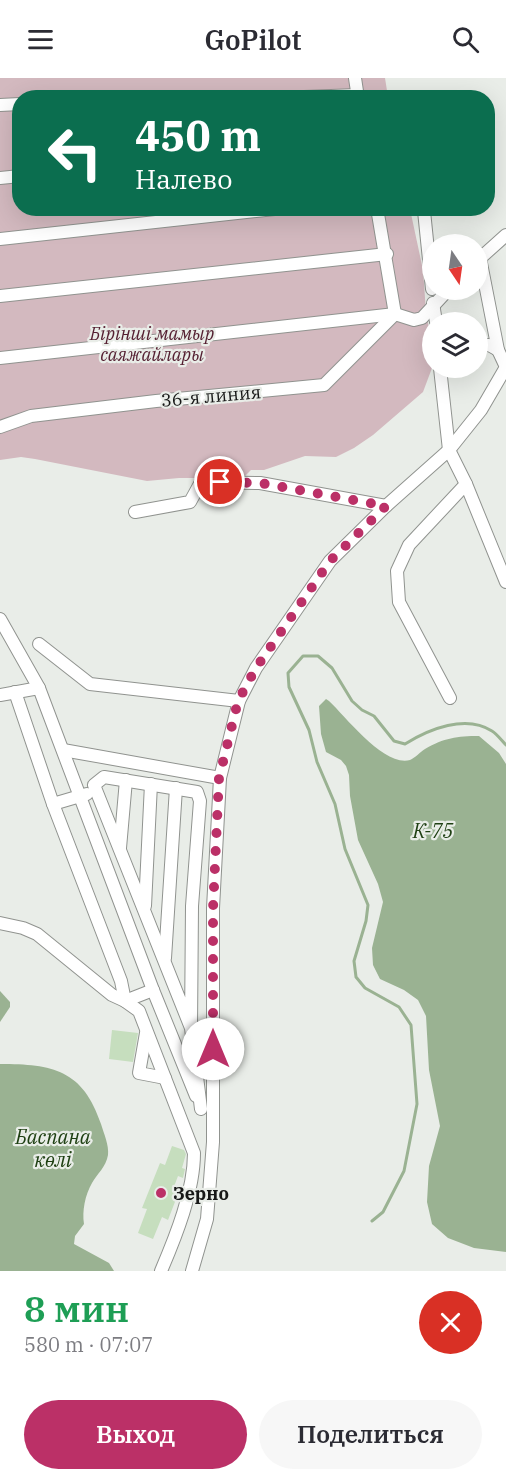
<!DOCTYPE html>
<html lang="ru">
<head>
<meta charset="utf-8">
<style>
	body { margin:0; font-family:"IBM Plex Serif",serif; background:#f7f7f7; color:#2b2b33; height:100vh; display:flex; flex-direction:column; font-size:22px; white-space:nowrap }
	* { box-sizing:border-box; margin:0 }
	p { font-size:20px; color:#7c7c81 }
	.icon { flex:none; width:33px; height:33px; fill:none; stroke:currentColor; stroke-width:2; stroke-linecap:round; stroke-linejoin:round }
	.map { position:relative; height:1193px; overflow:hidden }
	.panel { display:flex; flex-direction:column; background:#fff; flex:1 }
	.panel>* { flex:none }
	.top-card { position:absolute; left:12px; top:12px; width:483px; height:126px; border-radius:24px; box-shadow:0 6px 24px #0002; background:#0b6e4f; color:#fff; overflow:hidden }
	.needle { width:39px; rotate:167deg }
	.tools { position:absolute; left:422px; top:156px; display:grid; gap:12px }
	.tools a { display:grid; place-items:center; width:66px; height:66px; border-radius:50%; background:#fff; box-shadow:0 6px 24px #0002; font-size:30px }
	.pin { position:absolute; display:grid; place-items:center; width:51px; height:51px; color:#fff; margin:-26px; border:3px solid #fff; border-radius:50%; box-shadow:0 2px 6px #0007 }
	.me { position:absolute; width:66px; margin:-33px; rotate:0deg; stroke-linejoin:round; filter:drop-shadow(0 0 4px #0008) }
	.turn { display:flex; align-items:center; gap:21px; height:126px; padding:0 24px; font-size:27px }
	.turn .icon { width:78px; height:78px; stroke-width:2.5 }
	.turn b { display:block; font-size:42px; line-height:51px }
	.round { display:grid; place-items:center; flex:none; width:63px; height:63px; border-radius:32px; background:#f7f7f7 }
	.summary { display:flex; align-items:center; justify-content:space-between; height:102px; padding:0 24px }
	h1 { font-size:36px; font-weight:600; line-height:45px; color:#1e9e55 }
	.button { display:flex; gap:12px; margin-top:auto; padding:12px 24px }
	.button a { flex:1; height:69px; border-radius:36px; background:#bb3067; color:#fff; font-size:24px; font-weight:600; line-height:69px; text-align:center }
	.button a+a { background:#f7f7f7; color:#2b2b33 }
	header { display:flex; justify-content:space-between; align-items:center; height:78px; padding:0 24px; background:#fff; font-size:27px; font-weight:600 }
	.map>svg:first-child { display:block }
	.green { fill:#d3b9bf }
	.water { fill:#9ab292 }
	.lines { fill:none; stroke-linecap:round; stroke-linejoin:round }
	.stream { stroke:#9ab292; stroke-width:3 }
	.building { fill:#c6debe }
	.minor-casing { stroke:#90938f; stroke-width:14 }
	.minor { stroke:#fff; stroke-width:12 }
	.route { stroke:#bb3067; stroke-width:10; stroke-dasharray:0 18 }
	.poi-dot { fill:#bb3067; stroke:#e9ede8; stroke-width:2 }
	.labels { text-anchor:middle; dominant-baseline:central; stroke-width:4.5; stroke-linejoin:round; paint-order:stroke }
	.park-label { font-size:18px; font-style:italic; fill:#541f31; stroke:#e9ede8 }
	.street-label { font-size:18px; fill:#171817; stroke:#e9ede8 }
	.poi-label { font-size:18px; font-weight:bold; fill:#171817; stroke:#e9ede8; text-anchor:start }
	.water-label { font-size:20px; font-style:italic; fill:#1f4013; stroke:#e9ede8 }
</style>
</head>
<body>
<header><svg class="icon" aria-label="menu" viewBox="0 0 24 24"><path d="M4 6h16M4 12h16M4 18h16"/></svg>GoPilot<svg class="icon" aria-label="search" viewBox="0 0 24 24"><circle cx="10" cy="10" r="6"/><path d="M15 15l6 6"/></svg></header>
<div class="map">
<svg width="506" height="1193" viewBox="0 0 506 1193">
	<rect width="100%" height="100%" fill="#e9ede8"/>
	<!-- green -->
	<path class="green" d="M0,0H385L388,19L20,20V130L410,131L423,192L426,234L432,267V290L423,314L373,357L354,370L336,379L305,378L264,392H251L243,400H179L147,403L35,381L21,379L0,382Z"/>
	<!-- water -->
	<g class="water">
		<path d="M326,621L329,623C347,640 384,689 410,682C415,680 420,674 425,671C444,660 457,658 479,658L499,675L506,686V1174L474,1170L448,1160L432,1146L427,1124L429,1088L440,1048L429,992L426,938L418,922L404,912L380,901L373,887L372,870L383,824L378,806L358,762L350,718L349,697L346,688L341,682L326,674L321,656L319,628Z"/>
		<path d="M0,913L10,924V929L0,944Z"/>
		<path d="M0,986C53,986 83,992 101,1046C104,1056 109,1067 108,1077C106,1089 97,1096 92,1105C85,1117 82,1133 84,1146L75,1158L74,1166L109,1185L114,1193H0Z"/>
	</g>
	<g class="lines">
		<!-- stream -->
		<path class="stream" d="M372,1143L383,1134L404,1093L417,1026L411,947L399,929L365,910L356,899L354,883L366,843L368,827L345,771L335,726L317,684L309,652L289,609L288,595L303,578H318L332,590L352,623L362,632L374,638L394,663L405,666C429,651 466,636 492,653C497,656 502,663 506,667"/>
	</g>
	<!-- building -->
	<g class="building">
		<path d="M112,952L138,955L133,984L109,981Z"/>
		<path d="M172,1068L184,1072L186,1076L182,1090L185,1091L183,1100L178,1098L172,1114L178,1116L168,1142L162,1139L153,1161L138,1155L147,1131L142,1130L160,1085L165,1087Z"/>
	</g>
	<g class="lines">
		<defs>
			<g id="minor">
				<path d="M355,0L358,20"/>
				<path d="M277,20L358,17"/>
				<path d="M0,27L20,26"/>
				<path d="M0,100L20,98"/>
				<path d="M377,130L395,236"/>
				<path d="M424,133L432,211"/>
				<path d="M0,161L284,130"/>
				<path d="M480,180L498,272L506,289"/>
				<path d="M477,183L506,157"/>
				<path d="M0,218L387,176"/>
				<path d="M433,225L436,244"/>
				<path d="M477,267H489L498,272"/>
				<path d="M0,280L395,236L414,242L422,240L448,212"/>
				<path d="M440,290L449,372L466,406L506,504"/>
				<path d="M0,349L31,338L156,323L324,307L395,236"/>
				<path d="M135,434L190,424L201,404L260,405L386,428"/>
				<path d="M0,541L39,610L153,912L196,1018"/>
				<path d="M39,566L90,606L239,623"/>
				<path d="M15,614L53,726L121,903L125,923L139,933L194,1075C194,1113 176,1158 161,1193"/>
				<path d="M0,617L39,610"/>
				<path d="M450,620L399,524L397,493L409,467L466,406"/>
				<path d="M63,672L220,700"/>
				<path d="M53,726L87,716"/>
				<path d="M120,770L126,702"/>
				<path d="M145,828L151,706"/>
				<path d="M0,845L23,850L37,856L112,917L125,923L153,912"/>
				<path d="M165,880L176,710"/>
				<path d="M191,950L94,707L104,699L197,714L200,723L192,828L191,950L201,1031"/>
				<path d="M146,955L139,995L165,1000"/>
				<path d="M192,1193L207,1141L213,1064V830L220,700L239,623L256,590L330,483L386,428L449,372L481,332L506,289"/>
			</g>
		</defs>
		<!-- minor casing -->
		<use href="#minor" class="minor-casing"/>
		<!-- minor -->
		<use href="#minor" class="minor"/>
	</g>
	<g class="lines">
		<!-- route -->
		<path class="route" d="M213,971V831L219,700L238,623L256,590L330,483L386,428L260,405L220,404"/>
	</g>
	<!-- markers -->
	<circle class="poi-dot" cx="161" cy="1115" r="6"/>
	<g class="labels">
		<!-- park labels -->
		<g class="park-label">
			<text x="152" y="255">Бірінші мамыр<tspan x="152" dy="21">саяжайлары</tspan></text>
		</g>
		<!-- street labels -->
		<g class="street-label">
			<text transform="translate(211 318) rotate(-5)">36-я линия</text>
		</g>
		<!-- poi labels -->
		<g class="poi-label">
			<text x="173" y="1115">Зерно</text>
		</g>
		<!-- water labels -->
		<g class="water-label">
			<text x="433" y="752">К-75</text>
			<text x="53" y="1058">Баспана<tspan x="53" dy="23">көлі</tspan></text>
		</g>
	</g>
</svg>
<div class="tools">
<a><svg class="needle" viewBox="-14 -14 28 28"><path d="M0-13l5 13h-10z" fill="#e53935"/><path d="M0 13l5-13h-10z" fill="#7c7c81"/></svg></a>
<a><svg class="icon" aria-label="layers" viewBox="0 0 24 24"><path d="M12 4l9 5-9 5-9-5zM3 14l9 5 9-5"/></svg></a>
</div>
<div class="pin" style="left:220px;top:404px;background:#d93025"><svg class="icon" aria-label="arrive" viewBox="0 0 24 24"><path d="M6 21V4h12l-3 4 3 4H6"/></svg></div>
<svg class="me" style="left:213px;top:971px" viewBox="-20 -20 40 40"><circle r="19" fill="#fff"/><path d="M0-13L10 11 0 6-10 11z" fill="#bb3067"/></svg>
<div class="top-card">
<div class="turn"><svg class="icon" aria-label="left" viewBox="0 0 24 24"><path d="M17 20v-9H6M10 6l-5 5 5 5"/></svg><div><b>450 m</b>Налево</div></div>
</div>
</div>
<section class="panel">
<div class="summary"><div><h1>8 мин</h1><p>580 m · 07:07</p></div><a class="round" style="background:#d93025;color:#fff"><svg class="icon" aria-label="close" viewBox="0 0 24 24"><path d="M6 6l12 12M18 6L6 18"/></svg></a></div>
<div class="button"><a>Выход</a><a>Поделиться</a></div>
</section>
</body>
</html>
